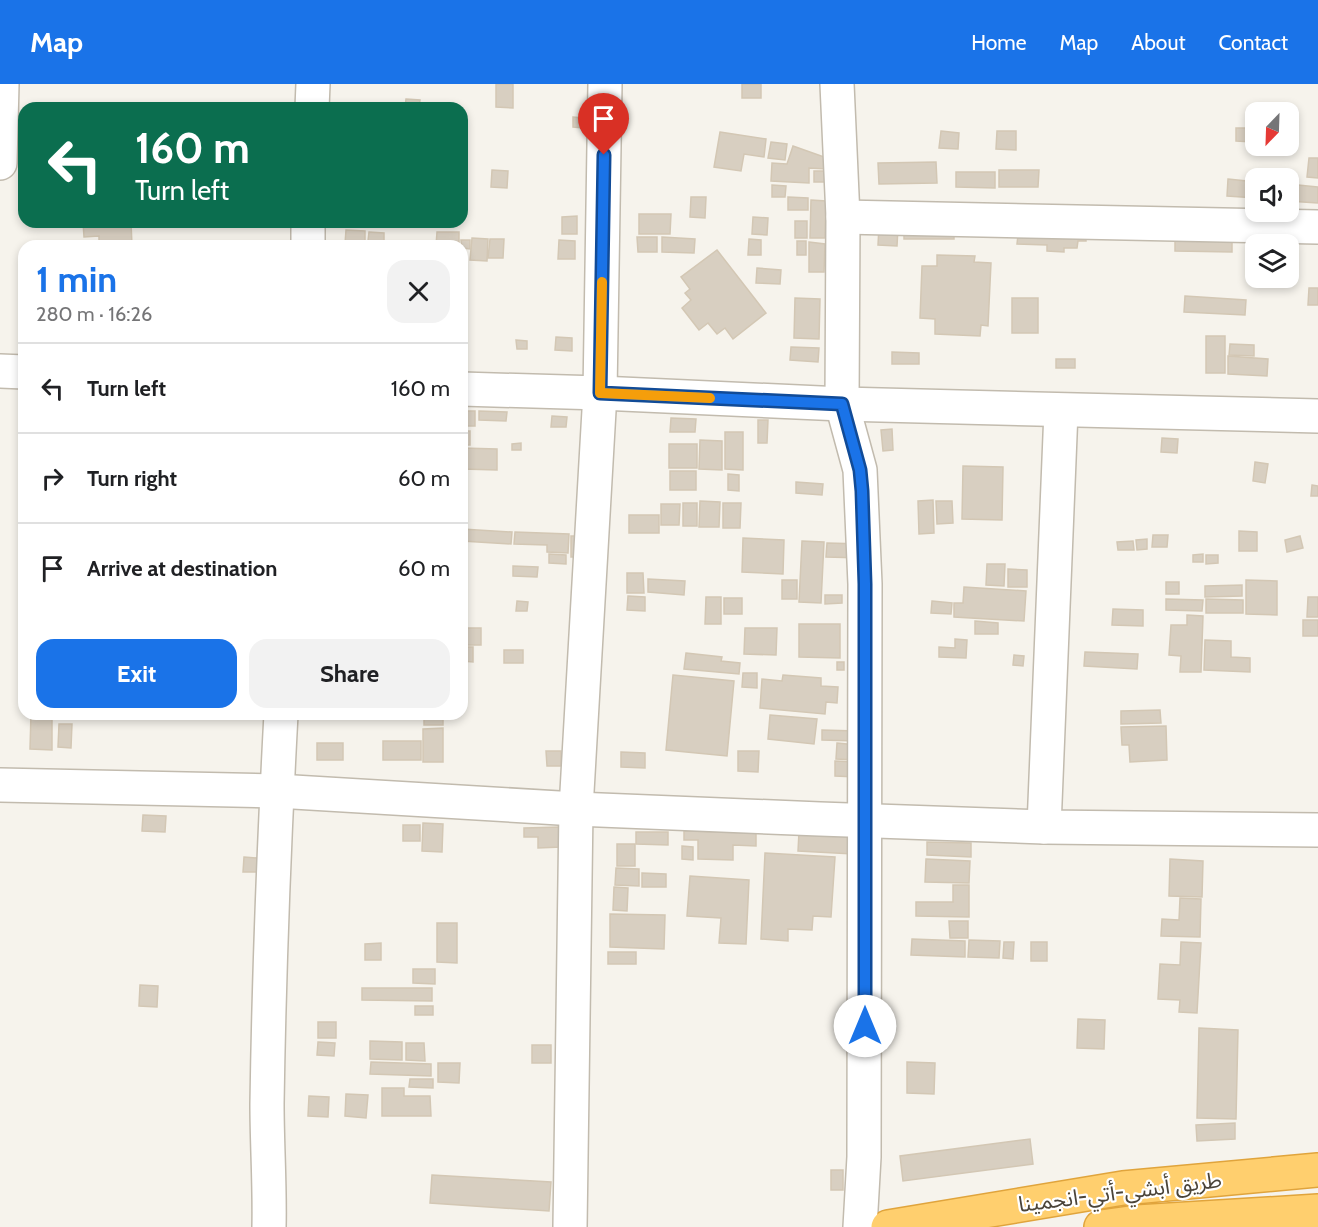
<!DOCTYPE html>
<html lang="en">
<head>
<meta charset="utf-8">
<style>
	body { margin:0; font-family:Cabin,"Noto Sans Arabic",sans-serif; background:#f2f2f2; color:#202124; height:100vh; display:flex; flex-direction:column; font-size:22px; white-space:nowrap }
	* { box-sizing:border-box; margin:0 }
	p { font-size:20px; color:#757577 }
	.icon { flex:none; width:33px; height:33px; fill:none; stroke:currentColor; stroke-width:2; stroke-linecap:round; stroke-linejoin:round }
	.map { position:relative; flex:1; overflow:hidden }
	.details { position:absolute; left:18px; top:156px; width:450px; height:480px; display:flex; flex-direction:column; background:#fff; border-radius:18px; box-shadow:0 3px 9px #0003 }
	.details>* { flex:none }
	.banner { position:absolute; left:18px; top:18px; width:450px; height:126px; border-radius:18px; box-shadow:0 3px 9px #0003; background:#0b6e4f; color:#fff; overflow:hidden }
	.needle { width:39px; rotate:203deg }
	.buttons { position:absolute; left:1245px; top:18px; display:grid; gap:12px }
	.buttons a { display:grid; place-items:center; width:54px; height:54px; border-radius:12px; background:#fff; box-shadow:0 3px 9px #0003; font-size:30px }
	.pin { position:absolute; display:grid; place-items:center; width:51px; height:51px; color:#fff; margin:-62px -26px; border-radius:50% 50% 50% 0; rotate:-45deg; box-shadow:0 0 6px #0007 }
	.pin .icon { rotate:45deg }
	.me { position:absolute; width:66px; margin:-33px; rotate:0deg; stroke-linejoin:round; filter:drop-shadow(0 0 4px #0008) }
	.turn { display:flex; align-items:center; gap:21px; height:126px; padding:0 18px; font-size:27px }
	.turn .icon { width:78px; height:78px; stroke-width:2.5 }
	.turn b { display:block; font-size:42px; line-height:51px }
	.round { display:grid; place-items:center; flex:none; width:63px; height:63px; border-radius:18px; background:#f2f2f2 }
	.overview { display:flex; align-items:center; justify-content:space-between; height:102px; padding:0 18px }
	h1 { font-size:36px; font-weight:700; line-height:45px; color:#1a73e8 }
	.cta { display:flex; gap:12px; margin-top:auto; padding:12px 18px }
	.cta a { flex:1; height:69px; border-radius:18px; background:#1a73e8; color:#fff; font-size:24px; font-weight:700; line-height:69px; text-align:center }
	.cta a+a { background:#f2f2f2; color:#202124 }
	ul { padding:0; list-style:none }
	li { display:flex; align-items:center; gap:18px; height:90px; padding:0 18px; border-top:2px solid #e0e0e0 }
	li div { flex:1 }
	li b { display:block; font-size:22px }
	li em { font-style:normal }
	header { display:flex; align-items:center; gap:36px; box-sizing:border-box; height:84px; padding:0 30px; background:#1a73e8; color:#fff }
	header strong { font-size:28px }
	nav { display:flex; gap:33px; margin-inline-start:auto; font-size:21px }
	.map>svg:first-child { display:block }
	.building { fill:#d8cfc1; stroke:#d3c7b4; stroke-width:1.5 }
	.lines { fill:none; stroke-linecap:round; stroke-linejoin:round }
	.minor-casing { stroke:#c2bbae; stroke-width:36 }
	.highway-casing { stroke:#e0a43c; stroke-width:36 }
	.minor { stroke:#fff; stroke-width:33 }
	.highway { stroke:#ffcf6e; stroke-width:33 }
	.route-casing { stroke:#114b97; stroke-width:15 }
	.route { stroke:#1a73e8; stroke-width:10 }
	.slow { stroke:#f59e0b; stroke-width:10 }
	.labels { text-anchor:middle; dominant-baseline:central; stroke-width:4.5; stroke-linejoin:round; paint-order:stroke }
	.street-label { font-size:22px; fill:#4b4439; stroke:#fff }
</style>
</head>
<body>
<header>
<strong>Map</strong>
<nav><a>Home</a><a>Map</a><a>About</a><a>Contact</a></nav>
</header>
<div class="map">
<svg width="1318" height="1143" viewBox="0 0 1318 1143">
	<rect width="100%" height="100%" fill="#f6f3ec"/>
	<!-- building -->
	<g class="building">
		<path d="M496,0H513V24L496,23Z"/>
		<rect x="742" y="0" width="19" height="14"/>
		<path d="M406,15L420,16L419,24H405Z"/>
		<path d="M573,33L583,34V44L573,43Z"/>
		<path d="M1236,44H1254L1253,58L1236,57Z"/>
		<path d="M941,47L959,49L958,65L939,64Z"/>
		<path d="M997,47H1016V66L996,65Z"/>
		<path d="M720,48L766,55L764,73L744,70L741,87L714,83Z"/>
		<path d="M771,58L787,60L785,76L768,74Z"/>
		<path d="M793,62L827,74V85L809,84V99L771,97L772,79L787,80Z"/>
		<path d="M1309,74H1318V94L1307,93Z"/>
		<path d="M936,78L937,99L879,100L878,79Z"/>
		<path d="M492,86L508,87L507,104L491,103Z"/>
		<path d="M999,86H1039L1038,103H999Z"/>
		<rect x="814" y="87" width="14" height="11"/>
		<path d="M956,88H995V104L956,103Z"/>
		<path d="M1228,95L1256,98V114L1227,112Z"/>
		<path d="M1288,100L1318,103V119L1288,117Z"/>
		<path d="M772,101L786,102L785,113H772Z"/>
		<path d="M691,113H706L705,134L690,133Z"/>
		<path d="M788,113L808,114V126H788Z"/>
		<path d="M811,116L826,117L825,154H810Z"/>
		<path d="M639,130H671L670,150H639Z"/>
		<path d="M577,132V150H562V133Z"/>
		<path d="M753,133L768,134L767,151L752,150Z"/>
		<rect x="795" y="137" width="12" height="17"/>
		<path d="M83,138H131L132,162H99V152L84,153Z"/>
		<path d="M879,142L898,143L897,162L878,161Z"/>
		<rect x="904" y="143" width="50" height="12"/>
		<path d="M346,146L365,147V162L345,160Z"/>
		<path d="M369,148L384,149V158L368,157Z"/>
		<path d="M437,148H459V162H436Z"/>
		<path d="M1018,151L1086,153V157H1078L1077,164H1064V168L1047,167V161L1017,160Z"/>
		<path d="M1175,152L1232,153V168L1175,167Z"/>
		<path d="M637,153H657V168H638Z"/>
		<path d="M662,153L695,155L694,169L662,168Z"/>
		<path d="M472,154L488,155L487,177L470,176Z"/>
		<path d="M490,155H504L503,174H488Z"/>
		<path d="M749,155L761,156V171H748Z"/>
		<path d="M461,156H470V165L462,164Z"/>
		<path d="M559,156L575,157V175H558Z"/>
		<rect x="797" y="157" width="9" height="14"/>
		<path d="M809,158L825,160L824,188H809Z"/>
		<path d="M717,166L766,229L733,255L725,244L717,250L708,239L699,246L682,224L691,216L685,209L690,205L681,193Z"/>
		<path d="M937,171L975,172L974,178L991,179L988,242L981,241L980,252L935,250V235L920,234L922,182H937Z"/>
		<path d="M757,184L781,186L780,200L756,199Z"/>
		<path d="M1309,204H1318V221H1308Z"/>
		<path d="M1185,212L1246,216L1245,231L1184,228Z"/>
		<path d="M795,214L820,215L819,255L794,254Z"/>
		<rect x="1012" y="214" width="26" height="35"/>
		<rect x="1206" y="252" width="19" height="37"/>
		<path d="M556,253L572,254V267L555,266Z"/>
		<path d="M516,256L527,257V265H517Z"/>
		<path d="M1230,260L1254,261V272L1229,271Z"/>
		<path d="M791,263L819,264L818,278L790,276Z"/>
		<path d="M892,268L919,269V280H892Z"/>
		<path d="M1228,272L1268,275L1267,292L1228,290Z"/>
		<rect x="1056" y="275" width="19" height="9"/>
		<rect x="462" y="327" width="13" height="15"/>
		<path d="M479,327L507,328L506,337L479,336Z"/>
		<path d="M552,332L567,333L566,343H551Z"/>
		<path d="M671,334L696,335L695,348H670Z"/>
		<path d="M758,336H768L767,359H758Z"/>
		<path d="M892,345L893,366L883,367L881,346Z"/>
		<rect x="462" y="347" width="8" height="14"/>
		<path d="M725,348H743V386L725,385Z"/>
		<path d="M1162,354L1178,355L1177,369L1161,368Z"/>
		<path d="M700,356L722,357V386L699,385Z"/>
		<path d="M521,359V366H512V360Z"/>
		<rect x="669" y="360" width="28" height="24"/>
		<path d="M462,364L497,365V386L462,385Z"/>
		<path d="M1255,378L1268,380L1265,399L1253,397Z"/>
		<path d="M963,382L1003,383L1002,436L962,435Z"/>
		<rect x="670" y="387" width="26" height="19"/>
		<path d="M728,390L739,391V407L728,406Z"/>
		<path d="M796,398L823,400L822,411L796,409Z"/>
		<path d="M1312,401L1318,402V412H1311Z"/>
		<path d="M933,416L934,449L919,450L918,417Z"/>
		<path d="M700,417L720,418L719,443H699Z"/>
		<path d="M936,417H952L953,439L937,440Z"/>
		<rect x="683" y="419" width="14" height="23"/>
		<path d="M723,419H741L740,444H723Z"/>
		<path d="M661,420H680L679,441H661Z"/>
		<rect x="629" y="431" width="30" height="18"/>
		<path d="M462,445L512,448L511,460L462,457Z"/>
		<path d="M1239,447L1257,448V467H1239Z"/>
		<path d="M515,448L569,450L568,469L547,468V461L514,460Z"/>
		<path d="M1153,451H1168L1167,463H1152Z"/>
		<rect x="571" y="452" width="7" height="21"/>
		<path d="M1300,452L1303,464L1287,468L1285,456Z"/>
		<path d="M743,454L784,456L783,490L742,488Z"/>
		<path d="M1147,455V465L1137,466L1136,456Z"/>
		<path d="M802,457L824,458L821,519L799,518Z"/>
		<path d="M1133,457L1134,466H1118L1117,458Z"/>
		<path d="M827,459L863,460L862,474L826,473Z"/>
		<path d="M549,470L566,471V480L549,479Z"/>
		<path d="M1203,470V478H1193V471Z"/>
		<path d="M1206,471H1218V479L1206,480Z"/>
		<path d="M987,480H1005L1004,502L986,501Z"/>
		<path d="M513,482L538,483L537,493L513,492Z"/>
		<path d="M1008,485L1027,486V503H1008Z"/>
		<path d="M627,489H643L644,509H627Z"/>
		<path d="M648,495L685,497L684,511L648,508Z"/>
		<rect x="782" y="496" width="15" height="19"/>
		<path d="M1246,496L1277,497V531L1246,530Z"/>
		<rect x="1166" y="498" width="13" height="12"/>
		<path d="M1242,501V512L1205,513V502Z"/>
		<path d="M964,503L1026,507L1024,537L954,533V519H963Z"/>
		<path d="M825,511H842V519L825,520Z"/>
		<path d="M628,512L645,513V527L627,526Z"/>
		<path d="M706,513H721V540H705Z"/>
		<path d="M1308,513H1318V533H1307Z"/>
		<rect x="724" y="514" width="18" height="16"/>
		<path d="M1166,515L1203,516L1202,527L1166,526Z"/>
		<path d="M1206,515L1243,516V529H1206Z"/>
		<path d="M517,517L528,518L527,527H516Z"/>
		<path d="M932,517L952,519L951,530L931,529Z"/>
		<path d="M1113,525L1143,526V542L1112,541Z"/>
		<path d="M1187,531L1203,532L1201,588H1180L1181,572L1169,571L1171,541H1187Z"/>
		<rect x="1303" y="536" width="15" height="16"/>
		<path d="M975,537L998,539V550H975Z"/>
		<path d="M799,540H840V574L799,573Z"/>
		<rect x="464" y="544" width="17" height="17"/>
		<path d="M745,544H777L776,571L744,570Z"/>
		<path d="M955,555L967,556L966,574L939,573V563L955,564Z"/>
		<path d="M1205,556L1231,557V573L1250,574V588L1204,586Z"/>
		<path d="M462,563H473V578L462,577Z"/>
		<rect x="504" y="566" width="19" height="13"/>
		<path d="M1085,568L1138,570L1137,585L1084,582Z"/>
		<path d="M686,569L722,573L721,577L740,579L739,590L684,585Z"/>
		<path d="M1014,571L1024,572L1023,582L1013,581Z"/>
		<rect x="837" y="578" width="7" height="8"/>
		<path d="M743,589H757V604L742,603Z"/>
		<path d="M673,591L734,597L727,672L666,666Z"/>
		<path d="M783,591L821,594V602L838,603L837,619L826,618L825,630L760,624L762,595L782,597Z"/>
		<path d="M1160,626L1161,639L1121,640V627Z"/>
		<path d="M31,630H52V666L30,665Z"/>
		<rect x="424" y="630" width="19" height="11"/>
		<path d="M770,631L817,635L814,660L768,655Z"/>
		<path d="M59,640H72L71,664L58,663Z"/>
		<path d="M1166,642L1167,676L1130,678L1129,661H1122L1121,643Z"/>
		<path d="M443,644V678H423V645Z"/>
		<path d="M822,646L856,647V657L822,656Z"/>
		<rect x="383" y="657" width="38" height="19"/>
		<rect x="317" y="659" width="26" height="17"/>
		<path d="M837,659L857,661L856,676L836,675Z"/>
		<path d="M546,667H561V682H547Z"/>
		<path d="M738,667H759L758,688L738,687Z"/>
		<path d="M621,668L645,669V684L621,683Z"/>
		<path d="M835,677L856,678V693L835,692Z"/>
		<path d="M143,731L166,732L165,748L142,747Z"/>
		<path d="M423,739L443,740L442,768L422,767Z"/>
		<rect x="403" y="741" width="17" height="16"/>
		<path d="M560,743L561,763L538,764V753H524V744Z"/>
		<path d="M684,747L756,749V762L733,761V776L698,775V756H684Z"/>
		<path d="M636,748H668V761L636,760Z"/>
		<path d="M799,748L853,750V770L798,767Z"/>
		<path d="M927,758L971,759V773L927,771Z"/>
		<rect x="617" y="760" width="18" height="22"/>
		<path d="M682,762L693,763V776L682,775Z"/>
		<path d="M765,769L835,773L831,833L813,832L812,846L788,845V857L761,855Z"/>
		<path d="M244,773L257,774V788H243Z"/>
		<path d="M926,775L970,777L969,799L925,798Z"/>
		<path d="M1170,775L1203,777L1202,813L1169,812Z"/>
		<path d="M616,784L639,785V802L615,801Z"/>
		<path d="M642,789L666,790V803H642Z"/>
		<path d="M690,792L749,796L746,860L719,859L721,834L687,832Z"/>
		<path d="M953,801H969V833L916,832V818H953Z"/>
		<path d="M614,803L628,804L627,827L613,826Z"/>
		<path d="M1180,814L1201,815L1200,853L1161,852L1162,835L1179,836Z"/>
		<path d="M610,830L665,831L664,865L610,863Z"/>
		<path d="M949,837H968V854H950Z"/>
		<path d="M437,839H457V879L437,878Z"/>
		<path d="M912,855L965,857V873L911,871Z"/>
		<path d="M969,856L1000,857L999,874L968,873Z"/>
		<path d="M1004,858H1014L1013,875L1003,874Z"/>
		<rect x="1031" y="858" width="16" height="19"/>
		<path d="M1181,858L1201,859L1197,929L1179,928L1180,916L1158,915L1160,880L1180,881Z"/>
		<path d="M381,859V876H365V860Z"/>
		<rect x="608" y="868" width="28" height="12"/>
		<path d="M413,885H435V900L413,899Z"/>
		<path d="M140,901L158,902L157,923L139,922Z"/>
		<path d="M362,904H432V917L362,916Z"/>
		<rect x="415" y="922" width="18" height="9"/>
		<path d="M1078,935L1105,936L1104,965L1077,964Z"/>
		<rect x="318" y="938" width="18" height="16"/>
		<path d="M1199,944L1238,946L1236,1035L1197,1034Z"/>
		<path d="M370,957L402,958V976L370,975Z"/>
		<path d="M318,958L335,959L334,972L317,971Z"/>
		<path d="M406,959H424L425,977L406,976Z"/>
		<rect x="532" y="961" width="19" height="18"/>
		<path d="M371,978L431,980V992L370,990Z"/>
		<path d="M907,978L935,979L934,1010L907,1009Z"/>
		<path d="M438,979H460L459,999L438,998Z"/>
		<path d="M410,995H433V1004L409,1003Z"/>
		<path d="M382,1004H404V1012H430L431,1032H382Z"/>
		<path d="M346,1010L368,1011L366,1034L345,1032Z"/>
		<path d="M309,1012L329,1013L328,1033L308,1032Z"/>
		<path d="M1235,1039V1055L1197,1057L1196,1041Z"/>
		<path d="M1030,1055L1033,1080L903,1097L900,1072Z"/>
		<rect x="831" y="1086" width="12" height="20"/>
		<path d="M432,1091L551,1098L549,1127L430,1119Z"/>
	</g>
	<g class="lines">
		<defs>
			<g id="minor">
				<path d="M837,0L843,133L842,320L860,386L865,500L864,1073L860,1143"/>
				<path d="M312,24L313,0"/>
				<path d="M0,79L2,0"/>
				<path d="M843,133L1318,143"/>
				<path d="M308,162V138"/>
				<path d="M0,287L24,288"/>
				<path d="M462,305L600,309L842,320L1318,332"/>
				<path d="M0,701L277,707L576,725L820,735L1044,743L1318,746"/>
				<path d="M1044,743L1061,327"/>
				<path d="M269,1143C270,1102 267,1061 267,1020C269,890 274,760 281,630"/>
				<path d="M570,1143L576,725L600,309L605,0"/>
			</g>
			<g id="highway">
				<path d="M888,1143L1123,1104L1318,1086"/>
				<path d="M1101,1143L1137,1138L1318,1127"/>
			</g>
		</defs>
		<!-- minor casing -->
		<use href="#minor" class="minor-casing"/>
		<!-- highway casing -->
		<use href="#highway" class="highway-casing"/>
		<!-- minor -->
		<use href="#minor" class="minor"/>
		<!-- highway -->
		<use href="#highway" class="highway"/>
	</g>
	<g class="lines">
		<defs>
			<path id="route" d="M604,71L600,309L842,320L860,386L862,407L865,500V942"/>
		</defs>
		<!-- route casing -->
		<use href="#route" class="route-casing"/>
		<!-- route -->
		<use href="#route" class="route"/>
		<!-- slow -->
		<path class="slow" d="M602,198L600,309L710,314"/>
	</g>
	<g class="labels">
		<!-- street labels -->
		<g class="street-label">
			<text transform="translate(1120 1108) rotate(-7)">طريق أبشي-أتي-انجمينا</text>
		</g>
	</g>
</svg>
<div class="buttons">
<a><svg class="needle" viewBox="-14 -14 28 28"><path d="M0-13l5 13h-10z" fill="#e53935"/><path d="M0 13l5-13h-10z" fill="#757577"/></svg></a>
<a><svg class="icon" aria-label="sound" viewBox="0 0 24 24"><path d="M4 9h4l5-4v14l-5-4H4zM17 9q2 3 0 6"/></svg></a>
<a><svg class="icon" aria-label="layers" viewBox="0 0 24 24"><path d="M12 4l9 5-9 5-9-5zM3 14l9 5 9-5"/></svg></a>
</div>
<div class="pin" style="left:604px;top:71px;background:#d93025"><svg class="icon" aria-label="arrive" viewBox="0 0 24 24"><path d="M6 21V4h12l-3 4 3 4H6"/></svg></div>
<svg class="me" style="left:865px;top:942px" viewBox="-20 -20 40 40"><circle r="19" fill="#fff"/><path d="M0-13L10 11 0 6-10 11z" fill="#1a73e8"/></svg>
<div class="banner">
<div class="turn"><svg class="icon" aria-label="left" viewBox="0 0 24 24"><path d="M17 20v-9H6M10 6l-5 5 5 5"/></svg><div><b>160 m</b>Turn left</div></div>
</div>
<section class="details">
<div class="overview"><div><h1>1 min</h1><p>280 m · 16:26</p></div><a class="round"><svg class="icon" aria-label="close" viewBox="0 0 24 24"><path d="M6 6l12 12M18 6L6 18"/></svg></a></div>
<ul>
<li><svg class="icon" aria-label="left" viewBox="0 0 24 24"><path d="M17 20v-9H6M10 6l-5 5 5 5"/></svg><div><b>Turn left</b></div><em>160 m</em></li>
<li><svg class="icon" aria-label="right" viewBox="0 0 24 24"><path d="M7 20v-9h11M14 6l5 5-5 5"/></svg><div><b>Turn right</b></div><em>60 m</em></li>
<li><svg class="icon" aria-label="arrive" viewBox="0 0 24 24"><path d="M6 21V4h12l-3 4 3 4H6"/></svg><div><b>Arrive at destination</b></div><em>60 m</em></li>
</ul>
<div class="cta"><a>Exit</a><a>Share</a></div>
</section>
</div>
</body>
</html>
